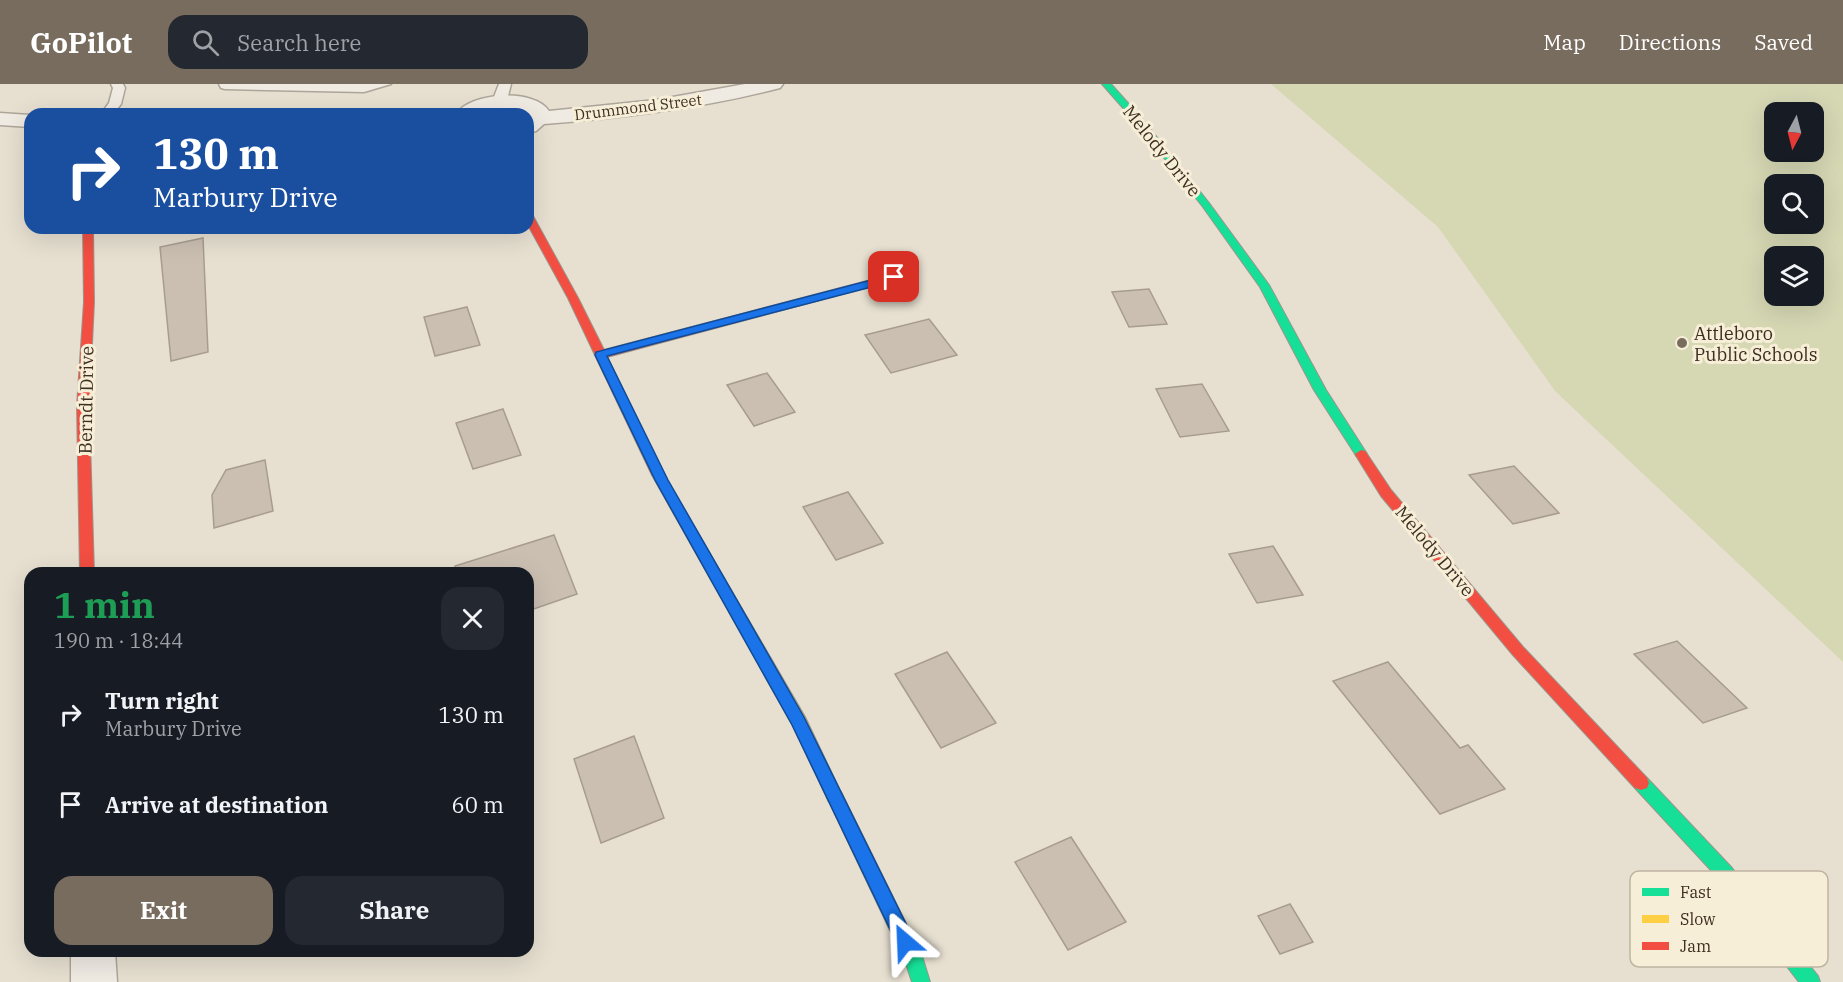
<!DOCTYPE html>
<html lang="en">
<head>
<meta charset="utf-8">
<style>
	body { margin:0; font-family:"IBM Plex Serif",serif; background:#242831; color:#f1f3f6; height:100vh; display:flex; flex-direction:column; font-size:22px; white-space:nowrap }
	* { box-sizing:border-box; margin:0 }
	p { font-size:20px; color:#9ea1a6 }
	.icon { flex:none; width:33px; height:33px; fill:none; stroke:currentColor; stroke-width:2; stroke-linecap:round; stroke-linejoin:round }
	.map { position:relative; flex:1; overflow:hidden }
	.panel { position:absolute; left:24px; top:483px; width:510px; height:390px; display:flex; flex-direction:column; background:#171b24; border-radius:18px; box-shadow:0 6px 24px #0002 }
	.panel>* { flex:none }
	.hud { position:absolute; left:24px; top:24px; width:510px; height:126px; border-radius:18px; box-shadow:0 6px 24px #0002; background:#1a4fa0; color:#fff; overflow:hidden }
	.needle { width:39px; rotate:187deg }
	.fabs { position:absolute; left:1764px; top:18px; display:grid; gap:12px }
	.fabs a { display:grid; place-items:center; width:60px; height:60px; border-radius:12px; background:#171b24; box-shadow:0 6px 24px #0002; font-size:30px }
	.pin { position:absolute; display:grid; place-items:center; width:51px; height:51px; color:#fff; margin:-26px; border-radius:12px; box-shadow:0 3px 9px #0006 }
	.me { position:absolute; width:66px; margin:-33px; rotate:334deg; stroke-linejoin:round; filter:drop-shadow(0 0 4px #0008) }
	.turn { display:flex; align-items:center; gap:21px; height:126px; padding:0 30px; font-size:27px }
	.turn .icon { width:78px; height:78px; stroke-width:2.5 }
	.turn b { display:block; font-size:42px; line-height:51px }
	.round { display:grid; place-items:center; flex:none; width:63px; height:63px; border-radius:18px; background:#242831 }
	.overview { display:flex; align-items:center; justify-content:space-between; height:102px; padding:0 30px }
	h1 { font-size:36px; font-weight:800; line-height:45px; color:#1e9e55 }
	.action { display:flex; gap:12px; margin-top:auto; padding:12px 30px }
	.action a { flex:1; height:69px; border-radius:18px; background:#786c5e; color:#fff; font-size:24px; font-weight:800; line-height:69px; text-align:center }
	.action a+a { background:#242831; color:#f1f3f6 }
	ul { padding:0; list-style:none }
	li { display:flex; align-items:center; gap:18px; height:90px; padding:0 30px }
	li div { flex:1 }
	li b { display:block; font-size:22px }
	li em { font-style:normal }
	header { display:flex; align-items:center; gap:36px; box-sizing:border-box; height:84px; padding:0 30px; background:#786c5e; color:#fff }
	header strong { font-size:28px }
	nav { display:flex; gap:33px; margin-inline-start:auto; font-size:21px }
	.search { width:420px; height:54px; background:#242831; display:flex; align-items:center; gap:15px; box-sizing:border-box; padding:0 21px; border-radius:18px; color:#9ea1a6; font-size:22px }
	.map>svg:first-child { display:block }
	.green { fill:#d6d7b3; fill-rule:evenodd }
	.building { fill:#cbbfb2; stroke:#a89c90; stroke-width:1.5 }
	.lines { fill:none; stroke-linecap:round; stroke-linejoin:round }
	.lane-casing { stroke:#ada599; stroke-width:3 }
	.street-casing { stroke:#ada599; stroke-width:3 }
	.fast-casing { stroke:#9c958a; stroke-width:2 }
	.slow-casing { stroke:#9c958a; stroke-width:2 }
	.jam-casing { stroke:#9c958a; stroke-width:2 }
	.lane { fill:#efebe3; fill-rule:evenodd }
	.street { fill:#efebe3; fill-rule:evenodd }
	.fast { fill:#16e098; fill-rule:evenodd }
	.slow { fill:#ffcf43; fill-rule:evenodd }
	.jam { fill:#f24e42; fill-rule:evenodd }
	.route { fill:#1a73e8; stroke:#114b97; stroke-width:1.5 }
	.poi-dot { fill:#786c5e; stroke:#f7eed8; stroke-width:2 }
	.labels { text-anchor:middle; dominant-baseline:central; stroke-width:6; stroke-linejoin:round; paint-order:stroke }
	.far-street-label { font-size:15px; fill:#3d2e20; stroke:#f7eed8 }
	.street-label { font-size:18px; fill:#3d2e20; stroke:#f7eed8 }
	.poi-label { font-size:18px; fill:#3d2e20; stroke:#f7eed8; text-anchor:start }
	.key { fill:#f7eed8; stroke:#bfb4a1; stroke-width:1.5 }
	.key-label { font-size:16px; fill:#3d2e20 }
</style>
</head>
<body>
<header>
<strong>GoPilot</strong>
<div class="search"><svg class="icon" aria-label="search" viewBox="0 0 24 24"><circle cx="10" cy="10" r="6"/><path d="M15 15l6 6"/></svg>Search here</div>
<nav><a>Map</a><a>Directions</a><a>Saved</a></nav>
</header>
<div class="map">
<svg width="1843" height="898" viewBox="0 0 1843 898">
	<rect width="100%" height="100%" fill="#e7e0d1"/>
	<!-- green -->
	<path class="green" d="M1271,0H1843V578L1555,307L1438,143ZM1774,28H1814V68H1774ZM1774,100H1814V140H1774ZM1774,172H1814V212H1774Z"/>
	<!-- building -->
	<g class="building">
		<path d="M203,154L208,268L171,277L160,163Z"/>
		<path d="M1149,205L1167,240L1129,243L1112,208Z"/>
		<path d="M467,223L480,261L435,272L424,233Z"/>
		<path d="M929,235L957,271L891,289L865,251Z"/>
		<path d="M767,289L795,328L754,342L727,301Z"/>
		<path d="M1202,300L1229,347L1180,353L1156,305Z"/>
		<path d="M503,325L521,371L473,385L456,339Z"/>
		<path d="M265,376L273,427L214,444L212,411L226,386Z"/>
		<path d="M1514,382L1559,429L1513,440L1469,391Z"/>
		<path d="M848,408L883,459L836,476L803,423Z"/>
		<path d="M554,451L577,510L528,527V489H456L455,482Z"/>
		<path d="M1273,462L1303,511L1257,519L1229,470Z"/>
		<path d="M1677,557L1747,624L1703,639L1634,570Z"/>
		<path d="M947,568L996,639L941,664L895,590Z"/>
		<path d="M1388,578L1460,664L1468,661L1505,705L1440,730L1333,597Z"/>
		<path d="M634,652L664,734L601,759L574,675Z"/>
		<path d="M1071,753L1126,838L1068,866L1015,778Z"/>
		<path d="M1290,820L1313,858L1280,870L1258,832Z"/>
	</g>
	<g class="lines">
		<defs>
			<g id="lane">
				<path d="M111,0H123L125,4L121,20L113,30H101L109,19L113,4Z"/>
				<path d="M219,0H391L364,8L225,5L221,4Z"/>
				<path d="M499,0H511L508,12L502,20L498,21L492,18Z"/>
			</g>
			<g id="street">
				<path d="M745,0H783L780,4C703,24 624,34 544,40L536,47L528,49L529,30C512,18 499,28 481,30C473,31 464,30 456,30C471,8 534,4 549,27L656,16Z"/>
				<path d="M0,29L30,31V43L0,41Z"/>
				<path d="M71,867H115L117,898H71Z"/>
			</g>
			<g id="fast">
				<path d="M1102,0H1111L1144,37L1209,119L1269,201L1326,306L1367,370L1365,373H1357L1314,306L1260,203L1203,123L1138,41Z"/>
				<path d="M1641,692L1647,694L1732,784L1818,892L1820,898H1799L1720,796L1635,704L1633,699L1635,694Z"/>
				<path d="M835,706L841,708L922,872L930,898H912L906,880L827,713L829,708Z"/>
			</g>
			<path id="slow" d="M658,387L664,391L805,633L843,713L841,718L835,720L829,718L793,641L652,391Z"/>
			<g id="jam">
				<path d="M528,129L533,132L578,214L604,266L890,191L894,190L899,193L898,195L607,273L664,391L658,395L652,391L568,214L528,141Z"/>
				<path d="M83,144H93L94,218L89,322L94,489H80L77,322L84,218Z"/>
				<path d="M1361,366L1365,367L1391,406L1523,563L1647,694L1649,699L1647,704L1641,706L1635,704L1513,571L1381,412L1355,370Z"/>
			</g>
		</defs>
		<!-- lane casing -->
		<use href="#lane" class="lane-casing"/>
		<!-- street casing -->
		<use href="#street" class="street-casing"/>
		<!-- fast casing -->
		<use href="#fast" class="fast-casing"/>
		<!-- slow casing -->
		<use href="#slow" class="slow-casing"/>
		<!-- jam casing -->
		<use href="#jam" class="jam-casing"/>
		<!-- lane -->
		<use href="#lane" class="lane"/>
		<!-- street -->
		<use href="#street" class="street"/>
		<!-- fast -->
		<use href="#fast" class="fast"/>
		<!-- slow -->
		<use href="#slow" class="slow"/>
		<!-- jam -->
		<use href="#jam" class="jam"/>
	</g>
	<!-- route -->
	<path class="route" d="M894,190L900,193L898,196L607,272L668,396L804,633L915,858L912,864L905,867L899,864L792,641L655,396L595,271L596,268Z"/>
	<!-- markers -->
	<circle class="poi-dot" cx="1682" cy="259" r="6"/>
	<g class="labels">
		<!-- far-street labels -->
		<g class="far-street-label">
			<text transform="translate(638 23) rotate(-7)">Drummond Street</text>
		</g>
		<!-- street labels -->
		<g class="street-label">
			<text transform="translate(1162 67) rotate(51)">Melody Drive</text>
			<text transform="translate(86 316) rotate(-89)">Berndt Drive</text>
			<text transform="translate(1435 467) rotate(50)">Melody Drive</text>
		</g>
		<!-- poi labels -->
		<g class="poi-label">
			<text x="1694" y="249">Attleboro<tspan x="1694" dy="21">Public Schools</tspan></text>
		</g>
	</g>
	<!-- legend -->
	<rect x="1630" y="787" width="198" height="96" rx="9" class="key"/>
	<rect x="1642" y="804" width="27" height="8" fill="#16e098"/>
	<rect x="1642" y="831" width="27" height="8" fill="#ffcf43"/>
	<rect x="1642" y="858" width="27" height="8" fill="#f24e42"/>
	<g class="key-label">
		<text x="1680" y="814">Fast</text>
		<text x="1680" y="841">Slow</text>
		<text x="1680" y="868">Jam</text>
	</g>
</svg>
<div class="fabs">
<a><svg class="needle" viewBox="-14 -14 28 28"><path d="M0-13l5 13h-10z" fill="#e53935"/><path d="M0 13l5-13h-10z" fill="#9ea1a6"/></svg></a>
<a><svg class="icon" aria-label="search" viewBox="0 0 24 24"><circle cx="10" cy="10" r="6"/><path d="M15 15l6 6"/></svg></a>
<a><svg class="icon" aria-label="layers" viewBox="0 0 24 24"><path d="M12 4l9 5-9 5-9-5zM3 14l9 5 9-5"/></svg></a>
</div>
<div class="pin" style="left:894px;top:193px;background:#d93025"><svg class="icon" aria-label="arrive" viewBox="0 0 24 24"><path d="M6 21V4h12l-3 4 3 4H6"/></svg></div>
<svg class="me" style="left:905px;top:858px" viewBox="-20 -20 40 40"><path d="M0-17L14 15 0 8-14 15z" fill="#1a73e8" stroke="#fff" stroke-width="4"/></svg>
<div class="hud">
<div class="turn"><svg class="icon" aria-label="right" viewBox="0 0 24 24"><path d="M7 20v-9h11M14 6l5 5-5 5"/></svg><div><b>130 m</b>Marbury Drive</div></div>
</div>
<section class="panel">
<div class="overview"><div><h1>1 min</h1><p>190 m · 18:44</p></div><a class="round"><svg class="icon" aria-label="close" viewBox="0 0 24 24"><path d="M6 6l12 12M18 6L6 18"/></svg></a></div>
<ul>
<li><svg class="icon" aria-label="right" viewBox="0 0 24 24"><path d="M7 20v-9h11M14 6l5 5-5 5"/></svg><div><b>Turn right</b><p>Marbury Drive</p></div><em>130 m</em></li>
<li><svg class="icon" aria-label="arrive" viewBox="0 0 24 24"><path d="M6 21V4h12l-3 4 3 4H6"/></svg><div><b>Arrive at destination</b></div><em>60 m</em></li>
</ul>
<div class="action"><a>Exit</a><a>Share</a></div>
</section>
</div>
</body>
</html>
